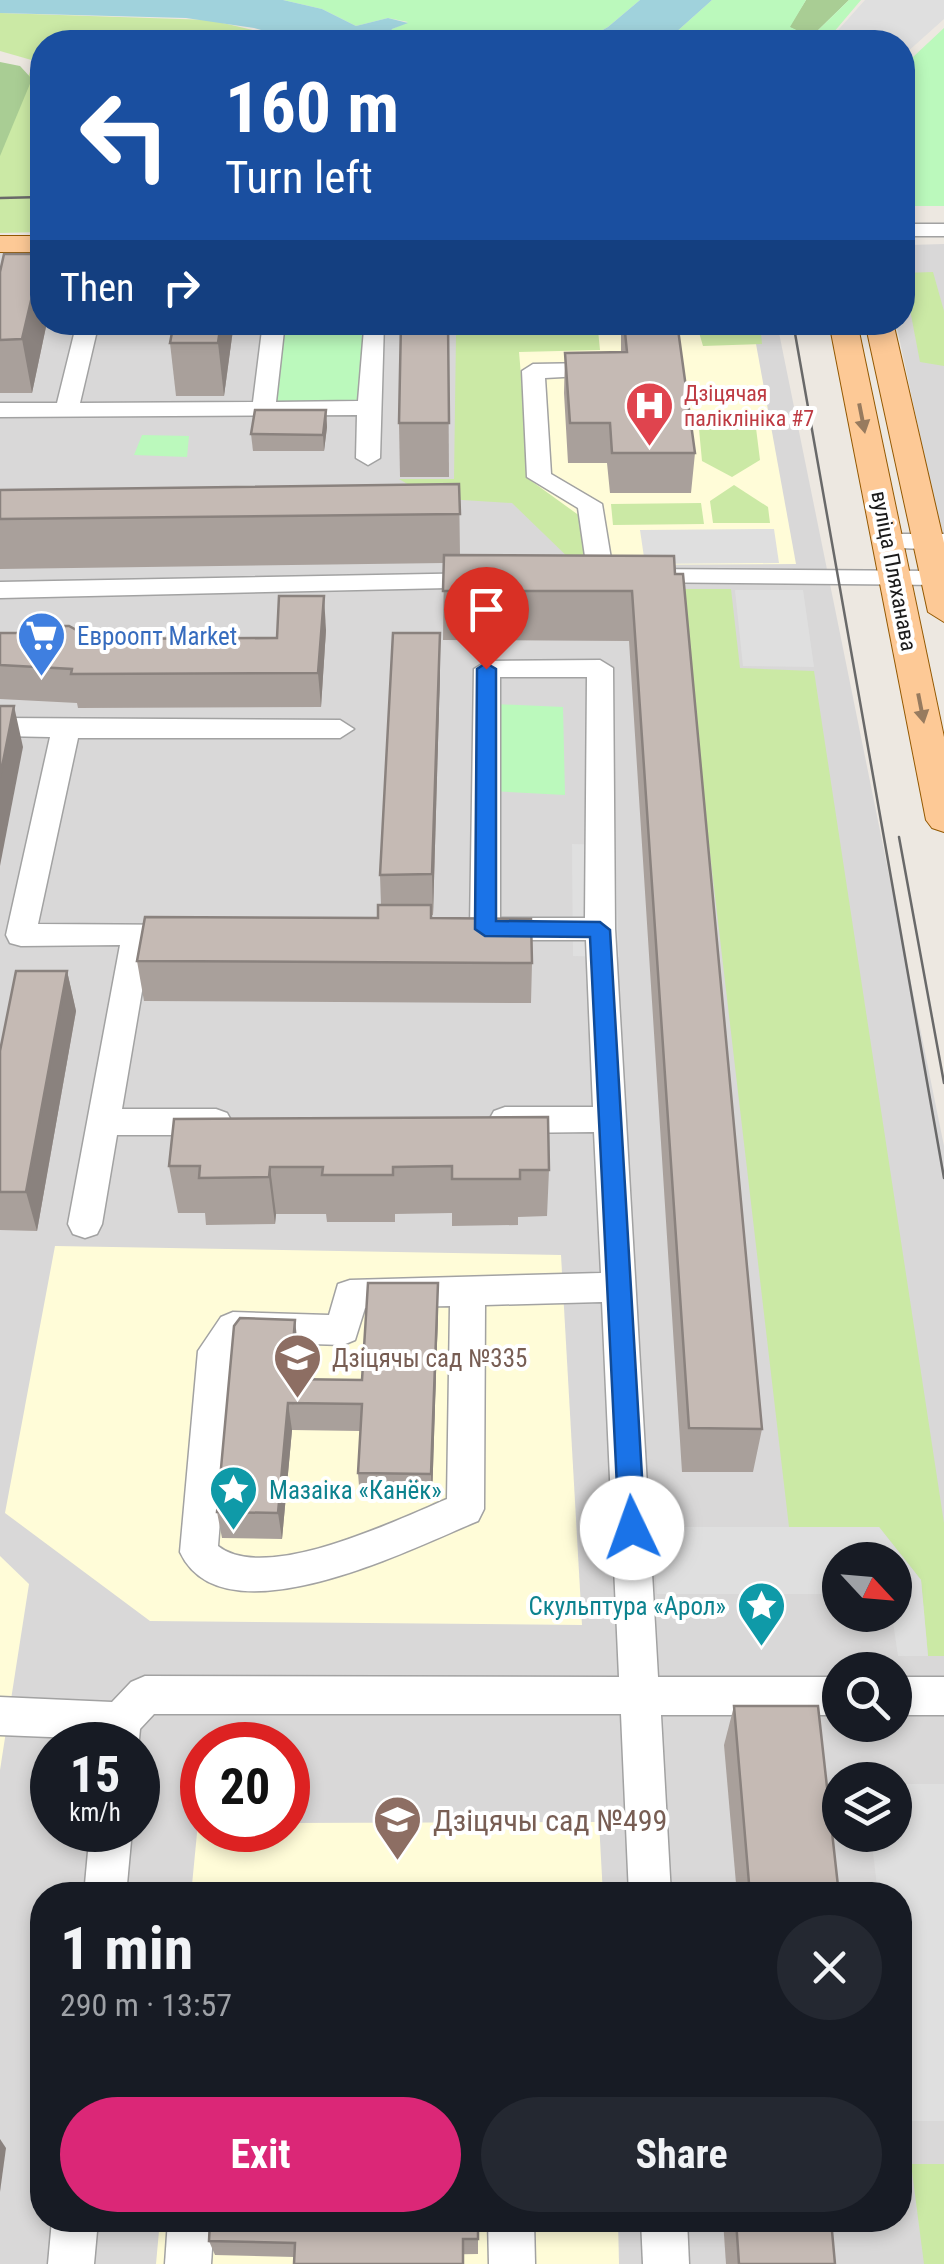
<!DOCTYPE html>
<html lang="en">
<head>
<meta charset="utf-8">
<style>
	body { margin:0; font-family:"Roboto Condensed",sans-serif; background:#242831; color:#f1f3f6; height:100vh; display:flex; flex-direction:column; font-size:38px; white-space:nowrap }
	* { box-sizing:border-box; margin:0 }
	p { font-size:32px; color:#9ea1a6 }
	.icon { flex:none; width:55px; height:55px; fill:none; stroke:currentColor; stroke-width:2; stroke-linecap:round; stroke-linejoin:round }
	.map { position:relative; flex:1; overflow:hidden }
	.drawer { position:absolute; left:30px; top:1882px; width:882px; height:350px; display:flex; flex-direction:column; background:#171b24; border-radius:40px; box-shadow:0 5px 15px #0003 }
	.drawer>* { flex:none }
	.guide { position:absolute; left:30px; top:30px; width:885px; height:305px; border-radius:40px; box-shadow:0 5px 15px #0003; background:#1a4fa0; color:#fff; overflow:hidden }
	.needle { width:65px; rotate:116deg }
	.tools { position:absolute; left:822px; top:1542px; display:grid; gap:20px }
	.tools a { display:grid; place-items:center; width:90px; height:90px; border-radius:50%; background:#171b24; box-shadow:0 5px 15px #0003; font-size:50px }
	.speed { position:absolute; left:30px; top:1722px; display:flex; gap:20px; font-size:50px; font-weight:700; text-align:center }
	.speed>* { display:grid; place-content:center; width:130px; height:130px; border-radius:50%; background:#171b24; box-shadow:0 5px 15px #0003; line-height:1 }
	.speed small { font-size:25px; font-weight:400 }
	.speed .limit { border:15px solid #d22; background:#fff; color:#111 }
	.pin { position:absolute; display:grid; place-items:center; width:85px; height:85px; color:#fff; margin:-102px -42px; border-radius:50% 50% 50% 0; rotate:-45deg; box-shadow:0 0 10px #0007 }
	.pin .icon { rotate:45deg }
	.me { position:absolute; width:110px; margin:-55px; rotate:357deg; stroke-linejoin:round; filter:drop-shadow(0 0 8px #0008) }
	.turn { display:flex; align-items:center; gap:35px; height:210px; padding:0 30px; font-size:45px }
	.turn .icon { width:130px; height:130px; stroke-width:2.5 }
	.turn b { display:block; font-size:70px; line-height:85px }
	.then { display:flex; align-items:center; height:95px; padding:0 30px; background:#0003; gap:20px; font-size:38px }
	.round { display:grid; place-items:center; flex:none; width:105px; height:105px; border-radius:52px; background:#242831 }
	.overview { display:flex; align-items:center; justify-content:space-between; height:170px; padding:0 30px }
	h1 { font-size:60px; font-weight:700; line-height:75px }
	.action { display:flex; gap:20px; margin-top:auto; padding:20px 30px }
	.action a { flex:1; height:115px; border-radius:60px; background:#db2777; color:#fff; font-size:40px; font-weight:700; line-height:115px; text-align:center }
	.action a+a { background:#242831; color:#f1f3f6 }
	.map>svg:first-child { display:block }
	.residential { fill:#d9d8d8; fill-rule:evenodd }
	.education { fill:#fffcd8 }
	.grass { fill:#cbe9a5 }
	.forest { fill:#a9cd94 }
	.park { fill:#bbf9bc }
	.parking { fill:#dfdfdf }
	.water { fill:#a0d2dc }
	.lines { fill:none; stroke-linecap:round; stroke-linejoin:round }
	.minor-casing { stroke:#a2a2a2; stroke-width:3 }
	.major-casing { stroke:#935800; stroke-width:2 }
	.minor { fill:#fff; fill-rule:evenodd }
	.major { fill:#fdc996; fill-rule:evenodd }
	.tram { stroke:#696969; stroke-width:2.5 }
	.wall { fill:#a9a09b }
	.shaded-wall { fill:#8a827e }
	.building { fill:#c5bab4; stroke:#8a827e; stroke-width:2.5 }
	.oneway { fill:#977b5f }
	.route { fill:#1a73e8; stroke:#114b97; stroke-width:2.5 }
	.labels { text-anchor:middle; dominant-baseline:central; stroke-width:8; stroke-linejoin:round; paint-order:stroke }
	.far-health-label { font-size:22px; fill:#be3a42; stroke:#fff; text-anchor:start }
	.far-street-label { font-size:22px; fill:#1b1b1b; stroke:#fff }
	.shop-label { font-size:25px; fill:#366cbe; stroke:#fff; text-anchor:start }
	.education-label { font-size:25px; fill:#785e54; stroke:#fff; text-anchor:start }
	.culture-label { font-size:25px; fill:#0d838f; stroke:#fff; text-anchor:start }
	.near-education-label { font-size:30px; fill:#785e54; stroke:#fff; text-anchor:start }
</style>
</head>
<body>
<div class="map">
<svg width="944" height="2264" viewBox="0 0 944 2264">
	<rect width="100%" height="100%" fill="#ede8e1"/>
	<!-- residential -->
	<g class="residential">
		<path d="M944,244V549L896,323L902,322L903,250L909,245Z"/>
		<path d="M0,253H42V322L777,323L944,1146V2264H0ZM840,1560H895V1615H840ZM840,1670H895V1725H840ZM52,1745H138V1830H52ZM202,1745H288V1830H202ZM840,1780H895V1835H840ZM42,1895H900V2220H42Z"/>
	</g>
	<!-- education -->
	<g class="education">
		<path d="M581,322L706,323L756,344L796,564L584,565L525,481L516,349Z"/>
		<path d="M55,1246L561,1255L582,1625L150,1621L5,1513Z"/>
		<path d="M0,1556L29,1584L0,1770Z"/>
		<path d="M599,1822L603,1895H191L198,1823H202V1830H288V1823Z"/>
		<path d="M160,2220H618L619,2264H156Z"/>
	</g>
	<!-- grass -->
	<g class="grass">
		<path d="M0,13L210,20L304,42H42V63L0,51Z"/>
		<path d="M32,66L42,71V232L0,233V153Z"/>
		<path d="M933,272L944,311V366L920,362L903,273Z"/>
		<path d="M374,323H760L762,344L703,346L698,329L598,330L600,350L519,352L530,480L584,519V565L575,564L512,503L431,498L399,479H454L456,335C430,323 400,337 374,323Z"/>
		<path d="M714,419L755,420L760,460L732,477L702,461L699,429H715Z"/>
		<path d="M734,485L768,507L770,523H713L710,501Z"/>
		<path d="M701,503L704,524L613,525L611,504Z"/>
		<path d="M679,589H731L740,668L814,671L944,1523V1656H928L921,1580L879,1527H789Z"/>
		<path d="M911,2164H944V2264H924Z"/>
	</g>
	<!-- forest -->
	<g class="forest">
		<path d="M806,0H849L811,37L789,27Z"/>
		<path d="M0,62L20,66L32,79L0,156Z"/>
	</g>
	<!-- park -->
	<g class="park">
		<path d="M283,0H640L608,27L581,42H387L392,29L408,22L388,18L356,26L322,9Z"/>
		<path d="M712,0H806L790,27L811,37L849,0H861L828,39L842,42H665Z"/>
		<path d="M944,28V206H903V55L913,57Z"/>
		<path d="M279,328H364L358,404L269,403Z"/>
		<path d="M142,435L189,436L187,457L134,455Z"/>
		<path d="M495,704L563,707L565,795L491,791Z"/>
	</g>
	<!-- parking -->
	<g class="parking">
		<path d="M865,0H944V19L906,53L902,42L831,38Z"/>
		<path d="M774,529L779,563L645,564L640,530Z"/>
		<path d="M735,590H803L814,667L743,666Z"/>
		<path d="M572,844L615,845L619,957L573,956Z"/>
		<path d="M652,1527H879L921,1580L928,1656H898L892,1615L895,1560H840V1594H657Z"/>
		<path d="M895,1784H944V2121H905L900,2076V1895H878L871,1835H895Z"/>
	</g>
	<!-- water -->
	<g class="water">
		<path d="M0,0H283L322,9L356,26L388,18L408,23L392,29L387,42H304L254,28L186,18L0,13Z"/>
		<path d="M640,0H712L665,42H581L608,27Z"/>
	</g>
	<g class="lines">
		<defs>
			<g id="minor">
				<rect x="902" y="224" width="42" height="12"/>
				<path d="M77,322H99L80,403L253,402L263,322H285L276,402L358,401L364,329L351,322H384L380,458L368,465L356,458L357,415L0,417V403H57Z"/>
				<path d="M592,363L603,370L600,375L545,378L551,474L602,504L614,577L601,585L588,577L578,508L527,477L522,371L533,364Z"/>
				<path d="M889,534H944V550L880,547L876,542L880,537Z"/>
				<path d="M639,569L937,571L944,573V585L630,582L626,577Z"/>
				<path d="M485,573L498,581L494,587L0,598V582Z"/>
				<path d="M600,660L613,668L615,929L658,1677H840V1715H661L671,1895H629L621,1714H154L140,1729L138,1749V1745H99V1739L0,1735V1697L112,1702L131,1682L145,1676L619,1677L602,1302L485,1305L484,1509L478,1521C415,1547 223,1645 180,1552L198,1351L221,1317L233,1312L329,1315L338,1284L350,1280L601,1273L594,1132L505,1133L494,1129L489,1120L494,1111L505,1107H593L586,940H485L474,937L470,929L474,669L487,661ZM500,677H587L585,918H500ZM450,1306L447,1499C397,1520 265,1584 218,1546L233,1355L242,1342L343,1345L355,1340L365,1308Z"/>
				<path d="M0,718L340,720L354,729L340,738H78L38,924L197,925L201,933L197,941L150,944L122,1109H216L227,1113L232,1122L227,1131L216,1135H117L102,1224L97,1234L85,1238L73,1234L68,1224L120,945L21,946L10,943L6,935L50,737L0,736Z"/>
				<rect x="895" y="1677" width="49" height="38"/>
				<path d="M90,1830H132L126,1895H84Z"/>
				<path d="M52,2220H98L94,2264H48Z"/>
				<path d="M168,2220H214L211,2264H165Z"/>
				<path d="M488,2220H534L535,2264H489Z"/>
				<path d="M641,2220H687L689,2264H643Z"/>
			</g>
			<g id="major">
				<rect x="0" y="236" width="42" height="16"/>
				<path d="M829,322H857L944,737V832L932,828L926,820Z"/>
				<path d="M865,322H893L944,543V622L928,612Z"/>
			</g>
		</defs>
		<!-- minor casing -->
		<use href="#minor" class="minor-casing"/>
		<!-- major casing -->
		<use href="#major" class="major-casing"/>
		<!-- minor -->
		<use href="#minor" class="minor"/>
		<!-- major -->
		<use href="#major" class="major"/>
		<!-- tram -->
		<g class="tram">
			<path d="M0,198L42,197"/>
			<path d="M793,322L944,1178"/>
			<path d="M899,837L944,1083"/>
		</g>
	</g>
	<!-- wall -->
	<g class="wall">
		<path d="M42,254V322H47L32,393H0V272Z"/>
		<path d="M234,322L224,396H176L170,343Z"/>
		<path d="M448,322L449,477H400L399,423Z"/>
		<path d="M621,322H677L695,453L691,493H610L607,463H568L564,393L565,353L621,352Z"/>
		<path d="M326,410L327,427L324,451H253L251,434Z"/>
		<path d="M459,484L460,555L674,556L762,1429L753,1472H682L629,641L443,640L444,563L0,569V490Z"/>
		<path d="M326,630L321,707L78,708L77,703L0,699V633L93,639L277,638Z"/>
		<path d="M440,633V674L433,915H432V918L532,963L531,1003L144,1001L137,961L378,918L381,905L380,875Z"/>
		<path d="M67,971L76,1011L37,1231L0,1230V1051Z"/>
		<path d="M174,1119L549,1170L547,1216L518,1217V1225L452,1226V1213L395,1214V1222H327L326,1214H276L275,1224L206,1225L205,1213H178L169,1166Z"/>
		<path d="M438,1311L432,1500L360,1499L358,1473L360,1431L292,1430L282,1539L222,1538L217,1512L298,1347L296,1379L362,1380Z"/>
		<path d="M734,1706L839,1895H737L724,1745Z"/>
		<path d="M478,2220V2254L294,2257L215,2255L209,2241Z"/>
		<path d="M723,2220H831L835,2264H726Z"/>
	</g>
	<!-- shaded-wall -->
	<g class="shaded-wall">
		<path d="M42,254V322H47L32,393L22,339Z"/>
		<path d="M221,322H234L224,396L218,343Z"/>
		<path d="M326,410L327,427L324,451L323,435Z"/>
		<path d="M324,596L326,630L321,707L318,673Z"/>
		<path d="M440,633V674L433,915L432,874Z"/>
		<path d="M14,706L23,747L0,866V777Z"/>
		<path d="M67,971L76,1011L37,1231L26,1192Z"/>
		<path d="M270,1167L276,1214L275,1224L269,1177Z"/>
		<path d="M438,1283V1311L432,1500L431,1474Z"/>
		<path d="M295,1320L298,1347L293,1406L290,1379Z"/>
		<path d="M288,1403L292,1430L282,1539L278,1513Z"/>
		<path d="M0,2139L6,2148L0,2192Z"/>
	</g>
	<!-- building -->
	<g class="building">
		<path d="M4,254H42L22,339L0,340V272Z"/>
		<path d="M174,322H221L218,343H170Z"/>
		<path d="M401,322H448L449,423H399Z"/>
		<path d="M624,322H677L695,453H612L610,423H570L565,353L627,352Z"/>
		<path d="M255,410H326L323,435L251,434Z"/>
		<path d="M459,484L460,514L0,519V490Z"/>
		<path d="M444,555L674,556L675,574H683L762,1429L689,1428L632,591H443Z"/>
		<path d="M279,596H324L318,673L71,674L72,669L0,665V633H53L54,626H69L93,639L277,638Z"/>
		<path d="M393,633H440L432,874L380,875Z"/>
		<path d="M0,706H14L0,777Z"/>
		<path d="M378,905H431V918L531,919L532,963L137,961L145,917L378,918Z"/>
		<path d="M16,971H67L26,1192H0V1051Z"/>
		<path d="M548,1117L549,1170H520V1179H452V1166L393,1167V1175H322L323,1167H270L269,1177L199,1178L200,1166H169L174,1119Z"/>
		<path d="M368,1283H438L431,1474L358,1473L362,1404L288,1403L278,1513L217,1512L234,1326L240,1318L295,1320L290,1379L362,1380Z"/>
		<path d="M734,1706H818L839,1895H750Z"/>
		<path d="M210,2220H478V2239H463V2264H294L295,2243L209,2241Z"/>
		<path d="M736,2220H831L835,2264H739Z"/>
	</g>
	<!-- one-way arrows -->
	<defs><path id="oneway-solid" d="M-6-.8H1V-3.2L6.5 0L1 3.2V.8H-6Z" transform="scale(2.5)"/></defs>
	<g class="oneway">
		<use href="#oneway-solid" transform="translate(862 418) rotate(79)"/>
		<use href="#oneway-solid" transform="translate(921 708) rotate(79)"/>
	</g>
	<!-- route -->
	<path class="route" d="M486,663L496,669V921L600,922L610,930L645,1528L641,1536L632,1540L622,1536L619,1528L590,937L485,936L475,929L477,669Z"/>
	<!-- icons -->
	<defs>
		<symbol id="hospital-pin" viewBox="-11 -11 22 30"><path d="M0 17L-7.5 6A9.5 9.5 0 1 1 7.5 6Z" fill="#e0444e" stroke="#fff"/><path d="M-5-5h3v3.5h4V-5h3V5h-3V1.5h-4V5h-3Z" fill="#fff"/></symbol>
		<symbol id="supermarket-pin" viewBox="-11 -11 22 30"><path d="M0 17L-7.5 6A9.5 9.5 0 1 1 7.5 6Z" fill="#3f7fe0" stroke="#fff"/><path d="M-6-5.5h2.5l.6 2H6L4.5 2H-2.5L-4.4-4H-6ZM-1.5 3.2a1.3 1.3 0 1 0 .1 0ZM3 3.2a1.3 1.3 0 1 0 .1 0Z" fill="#fff"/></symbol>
		<symbol id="school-pin" viewBox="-11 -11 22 30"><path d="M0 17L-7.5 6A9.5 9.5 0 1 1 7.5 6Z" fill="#8d6e63" stroke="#fff"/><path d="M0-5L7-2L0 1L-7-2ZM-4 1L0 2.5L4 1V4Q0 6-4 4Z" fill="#fff"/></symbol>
		<symbol id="sight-pin" viewBox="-11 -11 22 30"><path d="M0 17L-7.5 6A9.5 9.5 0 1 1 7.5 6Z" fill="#0f9aa8" stroke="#fff"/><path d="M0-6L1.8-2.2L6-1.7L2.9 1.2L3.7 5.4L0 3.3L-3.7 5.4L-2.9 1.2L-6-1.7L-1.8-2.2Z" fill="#fff"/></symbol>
	</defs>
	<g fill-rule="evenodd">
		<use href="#hospital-pin" x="622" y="378" width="55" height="75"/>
		<use href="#supermarket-pin" x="14" y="608" width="55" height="75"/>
		<use href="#school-pin" x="270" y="1330" width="55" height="75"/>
		<use href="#sight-pin" x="206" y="1462" width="55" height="75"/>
		<use href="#sight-pin" x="734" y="1578" width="55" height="75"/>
		<use href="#school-pin" x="370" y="1792" width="55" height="75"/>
	</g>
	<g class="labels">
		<!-- far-health labels -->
		<g class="far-health-label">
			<text x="684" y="393">Дзіцячая<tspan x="684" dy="25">паліклініка #7</tspan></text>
		</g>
		<!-- far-street labels -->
		<g class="far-street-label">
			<text transform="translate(894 571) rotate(79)">вуліца Пляханава</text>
		</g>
		<!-- shop labels -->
		<g class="shop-label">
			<text x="77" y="636">Евроопт Market</text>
		</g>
		<!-- education labels -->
		<g class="education-label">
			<text x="332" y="1358">Дзіцячы сад №335</text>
		</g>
		<!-- culture labels -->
		<g class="culture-label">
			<text x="269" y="1490">Мазаіка «Канёк»</text>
			<text x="726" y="1606" text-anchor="end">Скульптура «Арол»</text>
		</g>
		<!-- near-education labels -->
		<g class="near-education-label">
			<text x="433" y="1820">Дзіцячы сад №499</text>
		</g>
	</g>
</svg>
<div class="tools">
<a><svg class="needle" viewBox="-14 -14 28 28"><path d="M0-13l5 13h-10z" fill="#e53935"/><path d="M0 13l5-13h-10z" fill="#9ea1a6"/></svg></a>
<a><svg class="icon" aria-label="search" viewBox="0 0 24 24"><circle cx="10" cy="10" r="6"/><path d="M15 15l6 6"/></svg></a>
<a><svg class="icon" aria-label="layers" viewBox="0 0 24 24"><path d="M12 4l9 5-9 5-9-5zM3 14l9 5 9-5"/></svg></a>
</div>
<div class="speed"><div>15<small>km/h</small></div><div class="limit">20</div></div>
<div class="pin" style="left:486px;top:669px;background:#d93025"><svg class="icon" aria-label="arrive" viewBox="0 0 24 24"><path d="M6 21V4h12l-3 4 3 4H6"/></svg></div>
<svg class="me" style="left:632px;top:1528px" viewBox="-20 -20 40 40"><circle r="19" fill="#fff"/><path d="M0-13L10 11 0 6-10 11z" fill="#1a73e8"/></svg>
<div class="guide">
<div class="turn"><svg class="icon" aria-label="left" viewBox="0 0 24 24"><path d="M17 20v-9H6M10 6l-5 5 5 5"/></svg><div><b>160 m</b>Turn left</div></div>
<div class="then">Then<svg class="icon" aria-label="right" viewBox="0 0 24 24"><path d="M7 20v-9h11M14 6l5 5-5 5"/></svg></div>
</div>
<section class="drawer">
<div class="overview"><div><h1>1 min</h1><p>290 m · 13:57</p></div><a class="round"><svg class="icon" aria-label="close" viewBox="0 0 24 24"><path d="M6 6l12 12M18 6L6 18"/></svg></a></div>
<div class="action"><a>Exit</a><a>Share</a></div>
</section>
</div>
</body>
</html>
